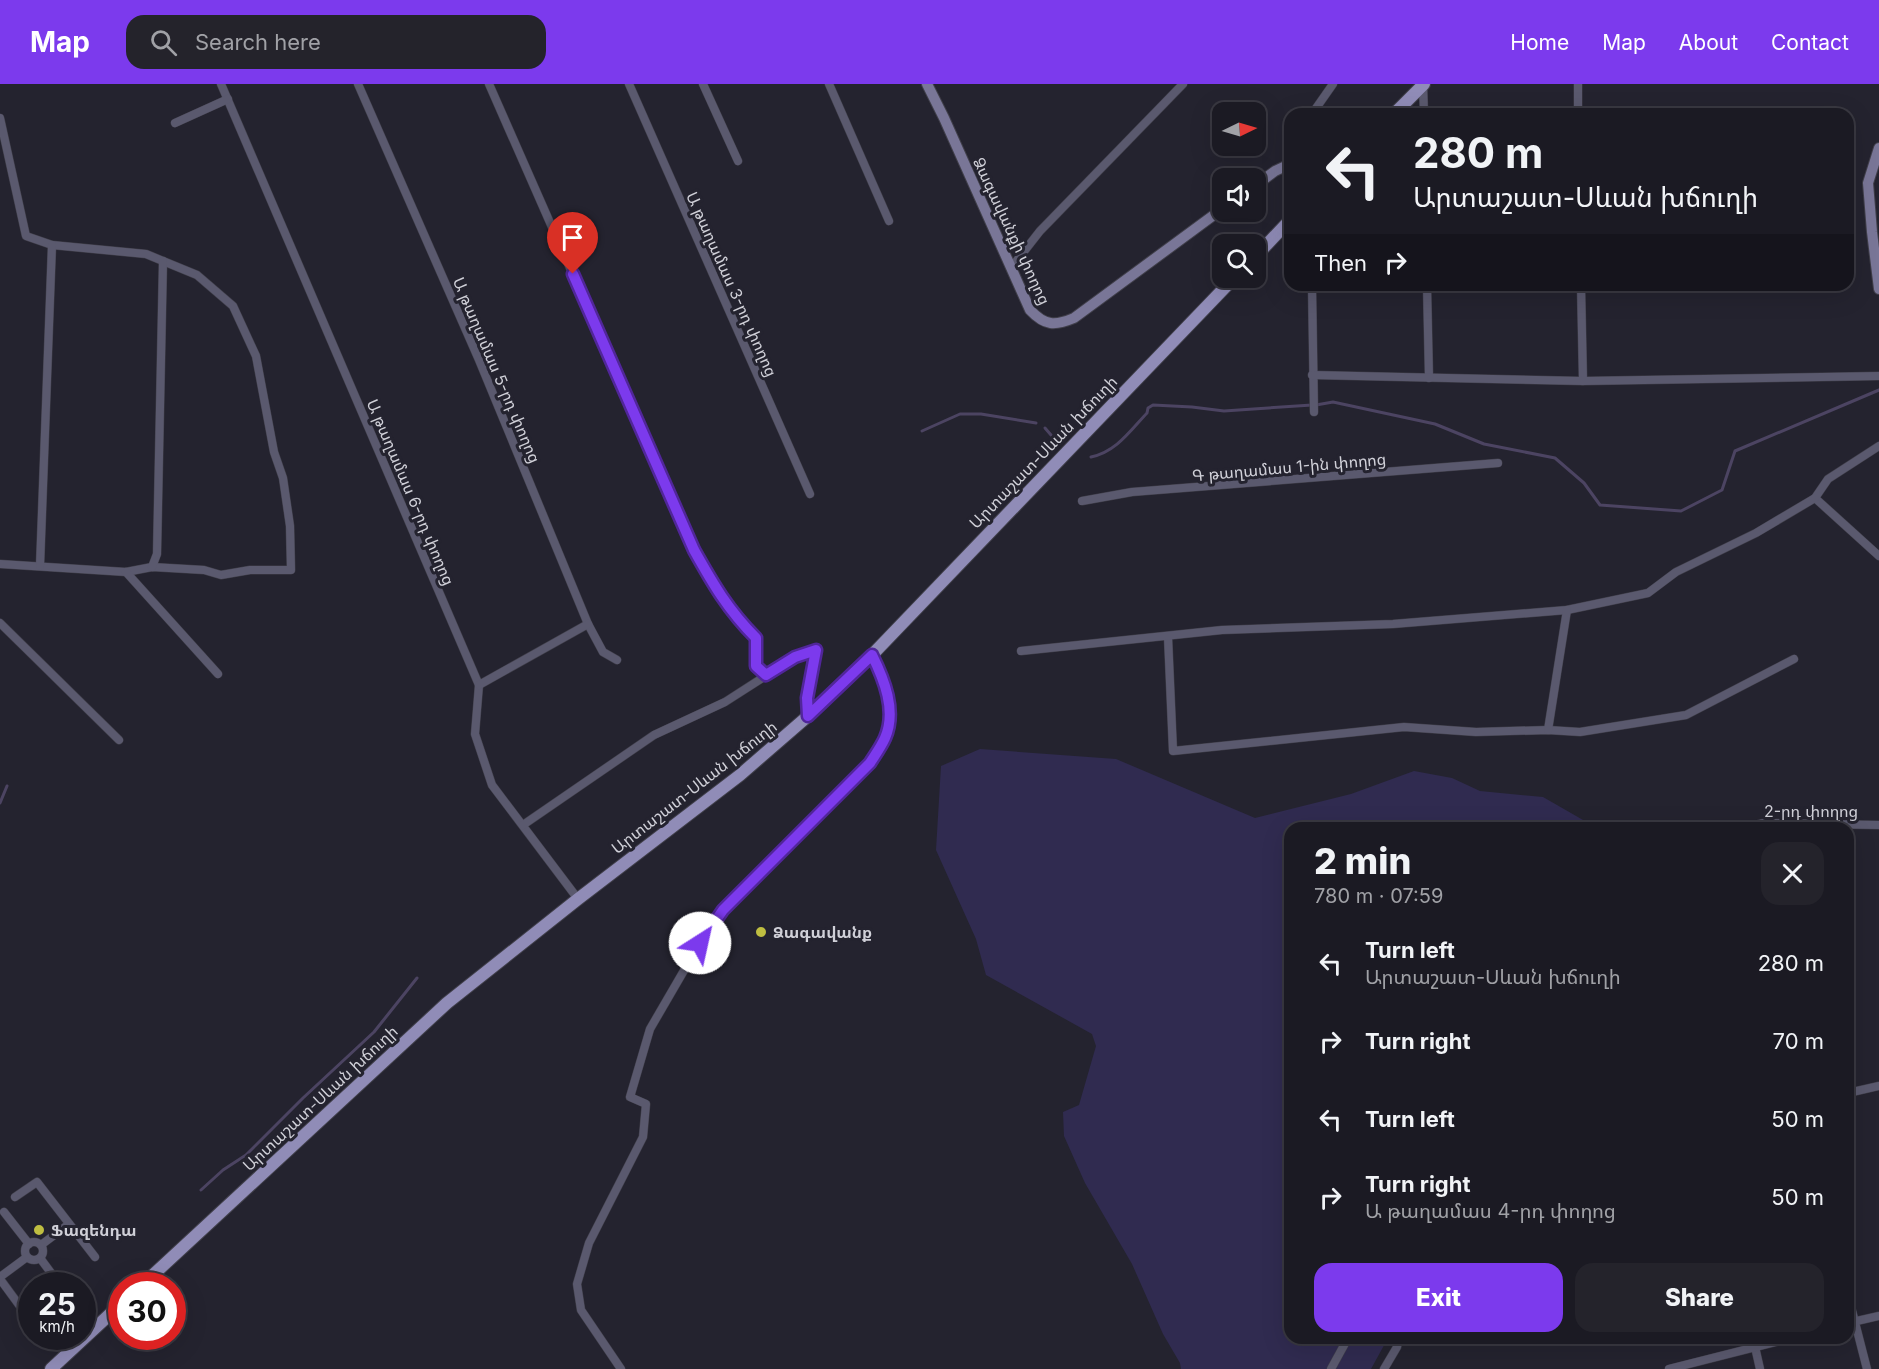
<!DOCTYPE html>
<html lang="en">
<head>
<meta charset="utf-8">
<style>
	body { margin:0; font-family:Inter,"Noto Sans Armenian",sans-serif; background:#24232b; color:#f1f3f6; height:100vh; display:flex; flex-direction:column; font-size:22px; white-space:nowrap }
	* { box-sizing:border-box; margin:0 }
	p { font-size:20px; color:#a0a1a6 }
	.icon { flex:none; width:33px; height:33px; fill:none; stroke:currentColor; stroke-width:2; stroke-linecap:round; stroke-linejoin:round }
	.map { position:relative; flex:1; overflow:hidden }
	.panel { position:absolute; left:1284px; top:738px; width:570px; height:522px; display:flex; flex-direction:column; background:#1b1a23; border-radius:18px; box-shadow:0 6px 24px #0002,0 0 0 2px #393841 }
	.panel>* { flex:none }
	.guide { position:absolute; left:1284px; top:24px; width:570px; height:183px; border-radius:18px; box-shadow:0 6px 24px #0002,0 0 0 2px #393841; background:#1b1a23; color:#f1f3f6; overflow:hidden }
	.needle { width:39px; rotate:85deg }
	.buttons { position:absolute; left:1212px; top:18px; display:grid; gap:12px }
	.buttons a { display:grid; place-items:center; width:54px; height:54px; border-radius:12px; background:#1b1a23; box-shadow:0 6px 24px #0002,0 0 0 2px #393841; font-size:30px }
	.speed { position:absolute; left:18px; top:1188px; display:flex; gap:12px; font-size:30px; font-weight:700; text-align:center }
	.speed>* { display:grid; place-content:center; width:78px; height:78px; border-radius:50%; background:#1b1a23; box-shadow:0 6px 24px #0002,0 0 0 2px #393841; line-height:1 }
	.speed small { font-size:15px; font-weight:400 }
	.speed .limit { border:9px solid #d22; background:#fff; color:#111 }
	.pin { position:absolute; display:grid; place-items:center; width:51px; height:51px; color:#fff; margin:-62px -26px; border-radius:50% 50% 50% 0; rotate:-45deg; box-shadow:0 0 6px #0007 }
	.pin .icon { rotate:45deg }
	.me { position:absolute; width:66px; margin:-33px; rotate:35deg; stroke-linejoin:round; filter:drop-shadow(0 0 4px #0008) }
	.turn { display:flex; align-items:center; gap:21px; height:126px; padding:0 30px; font-size:27px }
	.turn .icon { width:78px; height:78px; stroke-width:2.5 }
	.turn b { display:block; font-size:42px; line-height:51px }
	.then { display:flex; align-items:center; height:57px; padding:0 30px; background:#0003; gap:12px; font-size:22px }
	.round { display:grid; place-items:center; flex:none; width:63px; height:63px; border-radius:18px; background:#24232b }
	.overview { display:flex; align-items:center; justify-content:space-between; height:102px; padding:0 30px }
	h1 { font-size:36px; font-weight:800; line-height:45px }
	.button { display:flex; gap:12px; margin-top:auto; padding:12px 30px }
	.button a { flex:1; height:69px; border-radius:18px; background:#7c3aed; color:#fff; font-size:24px; font-weight:800; line-height:69px; text-align:center }
	.button a+a { background:#24232b; color:#f1f3f6 }
	ul { padding:0; list-style:none }
	li { display:flex; align-items:center; gap:18px; height:78px; padding:0 30px }
	li div { flex:1 }
	li b { display:block; font-size:22px }
	li em { font-style:normal }
	header { display:flex; align-items:center; gap:36px; box-sizing:border-box; height:84px; padding:0 30px; background:#7c3aed; color:#fff }
	header strong { font-size:28px }
	nav { display:flex; gap:33px; margin-inline-start:auto; font-size:21px }
	.search { width:420px; height:54px; background:#24232b; display:flex; align-items:center; gap:15px; box-sizing:border-box; padding:0 21px; border-radius:18px; color:#a0a1a6; font-size:22px }
	.map>svg:first-child { display:block }
	.green { fill:#302b50 }
	.lines { fill:none; stroke-linecap:round; stroke-linejoin:round }
	.stream { stroke:#4c4462; stroke-width:3 }
	.street-casing { stroke:#403f4a; stroke-width:9 }
	.secondary-casing { stroke:#403f4a; stroke-width:12 }
	.primary-casing { stroke:#403f4a; stroke-width:14 }
	.street { stroke:#5a596e; stroke-width:8 }
	.secondary { stroke:#797697; stroke-width:10 }
	.primary { stroke:#908cb7; stroke-width:12 }
	.route-casing { stroke:#51269a; stroke-width:15 }
	.route { stroke:#7c3aed; stroke-width:10 }
	.poi-dot { fill:#bfbe41; stroke:#24232f; stroke-width:2 }
	.labels { text-anchor:middle; dominant-baseline:central; stroke-width:6; stroke-linejoin:round; paint-order:stroke }
	.street-label { font-size:16px; fill:#d0d0d8; stroke:#24232f }
	.poi-label { font-size:16px; font-weight:bold; fill:#d0d0d8; stroke:#24232f; text-anchor:start }
</style>
</head>
<body>
<header>
<strong>Map</strong>
<div class="search"><svg class="icon" aria-label="search" viewBox="0 0 24 24"><circle cx="10" cy="10" r="6"/><path d="M15 15l6 6"/></svg>Search here</div>
<nav><a>Home</a><a>Map</a><a>About</a><a>Contact</a></nav>
</header>
<div class="map">
<svg width="1879" height="1285" viewBox="0 0 1879 1285">
	<rect width="100%" height="100%" fill="#24232f"/>
	<!-- green -->
	<path class="green" d="M980,665L1116,675L1255,734L1351,710L1414,687L1452,694L1480,707L1543,713L1597,744H1290V1254H1388L1371,1285H1181L1180,1279L1163,1250L1132,1180L1085,1099L1064,1052L1063,1028L1079,1021L1096,962L1092,950L986,891L976,855L936,766L941,682Z"/>
	<g class="lines">
		<!-- stream -->
		<g class="stream">
			<path d="M1316,321L1333,318L1435,340L1484,360L1555,374L1584,399L1600,421L1681,427L1722,406L1735,367L1879,306"/>
			<path d="M1045,344L1051,351"/>
			<path d="M922,347L960,330H981L1036,339"/>
			<path d="M1091,373C1116,368 1130,347 1147,329L1148,324L1153,321L1192,323L1224,327L1312,321"/>
			<path d="M0,719L7,702"/>
			<path d="M201,1106L223,1086L246,1071L303,1014L374,948L417,894"/>
		</g>
		<defs>
			<g id="street">
				<path d="M221,0L479,601L475,650L492,701L578,815"/>
				<path d="M358,0L479,276L588,540L603,568L617,576"/>
				<path d="M489,0L694,466C713,500 728,526 756,554V582L767,591"/>
				<path d="M629,0L810,410"/>
				<path d="M703,0L738,77"/>
				<path d="M829,0L889,137"/>
				<path d="M1423,0L1424,30"/>
				<path d="M1578,0V30"/>
				<path d="M1312,30L1333,0"/>
				<path d="M0,34L26,152L52,161L146,170L197,191L233,222L256,272L274,368L283,394L290,442L291,486H250L221,491L204,486L152,483L126,488L0,480"/>
				<path d="M175,39L228,15"/>
				<path d="M1286,81L1290,70"/>
				<path d="M1011,184L1040,147L1183,0"/>
				<path d="M1312,201L1314,328"/>
				<path d="M1427,201L1429,294"/>
				<path d="M1581,201L1583,297"/>
				<path d="M1312,291L1583,297L1879,292"/>
				<path d="M1815,414L1879,472"/>
				<path d="M1082,417L1132,408L1498,379"/>
				<path d="M40,482L52,161"/>
				<path d="M152,483L157,470L163,177"/>
				<path d="M126,488L218,590"/>
				<path d="M0,539L119,656"/>
				<path d="M1168,553L1173,667L1404,643L1476,648L1548,646L1580,648L1686,631L1794,575"/>
				<path d="M1021,567L1222,546L1393,540L1567,526L1648,509L1676,488L1756,449L1815,414L1828,395L1879,362"/>
				<path d="M479,601L588,540"/>
				<path d="M1548,646L1567,526"/>
				<path d="M523,741L654,651L725,618L795,573L816,566L807,614L808,632"/>
				<path d="M1743,744L1764,739L1879,741"/>
				<path d="M1848,1009L1879,1002"/>
				<path d="M15,1113L37,1098L95,1173"/>
				<path d="M4,1128L29,1160"/>
				<circle cx="34" cy="1167" r="9"/>
				<path d="M41,1161L69,1140"/>
				<path d="M40,1174L60,1201"/>
				<path d="M0,1193L27,1173"/>
				<path d="M0,1195L25,1229"/>
				<path d="M1848,1211L1867,1285"/>
				<path d="M1848,1239L1879,1232"/>
				<path d="M1753,1254L1760,1285"/>
				<path d="M621,1285L581,1226L577,1200L589,1159L643,1053L646,1020L630,1013L650,945L700,859L723,826L870,679C875,671 881,663 885,654C897,628 884,595 872,571"/>
				<path d="M1331,1285L1348,1254"/>
				<path d="M1384,1285L1397,1263L1399,1254"/>
				<path d="M1669,1285L1791,1254"/>
			</g>
			<g id="secondary">
				<path d="M927,0L944,34L1030,226C1045,242 1055,242 1074,234L1222,125"/>
				<path d="M1879,64L1868,99L1872,148L1879,205"/>
				<path d="M1256,101L1275,87L1290,80"/>
			</g>
			<g id="primary">
				<path d="M1394,30L1424,0"/>
				<path d="M1256,172L1290,136"/>
				<path d="M141,1202L447,919L578,815L740,691L808,632L872,571L1234,194"/>
				<path d="M51,1285L122,1219"/>
			</g>
		</defs>
		<!-- street casing -->
		<use href="#street" class="street-casing"/>
		<!-- secondary casing -->
		<use href="#secondary" class="secondary-casing"/>
		<!-- primary casing -->
		<use href="#primary" class="primary-casing"/>
		<!-- street -->
		<use href="#street" class="street"/>
		<!-- secondary -->
		<use href="#secondary" class="secondary"/>
		<!-- primary -->
		<use href="#primary" class="primary"/>
	</g>
	<g class="lines">
		<defs>
			<path id="route" d="M573,190L694,466C713,500 728,526 756,554V582L766,591L795,573L816,566L807,614L808,632L872,571C884,595 897,627 885,654C881,663 875,671 870,679L723,826L700,859"/>
		</defs>
		<!-- route casing -->
		<use href="#route" class="route-casing"/>
		<!-- route -->
		<use href="#route" class="route"/>
	</g>
	<!-- markers -->
	<g class="poi-dot">
		<circle cx="761" cy="848" r="6"/>
		<circle cx="39" cy="1146" r="6"/>
	</g>
	<g class="labels">
		<!-- street labels -->
		<g class="street-label">
			<text transform="translate(1012 147) rotate(65)">Ձագավանքի փողոց</text>
			<text transform="translate(732 200) rotate(66)">Ա թաղամաս 3-րդ փողոց</text>
			<text transform="translate(497 286) rotate(67)">Ա թաղամաս 5-րդ փողոց</text>
			<text transform="translate(1043 368) rotate(-46)">Արտաշատ-Սևան խճուղի</text>
			<text transform="translate(1289 383) rotate(-5)">Գ թաղամաս 1-ին փողոց</text>
			<text transform="translate(411 408) rotate(67)">Ա թաղամաս 6-րդ փողոց</text>
			<text transform="translate(694 703) rotate(-38)">Արտաշատ-Սևան խճուղի</text>
			<text x="1811" y="727">2-րդ փողոց</text>
			<text transform="translate(320 1014) rotate(-43)">Արտաշատ-Սևան խճուղի</text>
		</g>
		<!-- poi labels -->
		<g class="poi-label">
			<text x="773" y="848">Ձագավանք</text>
			<text x="51" y="1146">Ֆազենդա</text>
		</g>
	</g>
</svg>
<div class="buttons">
<a><svg class="needle" viewBox="-14 -14 28 28"><path d="M0-13l5 13h-10z" fill="#e53935"/><path d="M0 13l5-13h-10z" fill="#a0a1a6"/></svg></a>
<a><svg class="icon" aria-label="sound" viewBox="0 0 24 24"><path d="M4 9h4l5-4v14l-5-4H4zM17 9q2 3 0 6"/></svg></a>
<a><svg class="icon" aria-label="search" viewBox="0 0 24 24"><circle cx="10" cy="10" r="6"/><path d="M15 15l6 6"/></svg></a>
</div>
<div class="speed"><div>25<small>km/h</small></div><div class="limit">30</div></div>
<div class="pin" style="left:573px;top:190px;background:#d93025"><svg class="icon" aria-label="arrive" viewBox="0 0 24 24"><path d="M6 21V4h12l-3 4 3 4H6"/></svg></div>
<svg class="me" style="left:700px;top:859px" viewBox="-20 -20 40 40"><circle r="19" fill="#fff"/><path d="M0-13L10 11 0 6-10 11z" fill="#7c3aed"/></svg>
<div class="guide">
<div class="turn"><svg class="icon" aria-label="left" viewBox="0 0 24 24"><path d="M17 20v-9H6M10 6l-5 5 5 5"/></svg><div><b>280 m</b>Արտաշատ-Սևան խճուղի</div></div>
<div class="then">Then<svg class="icon" aria-label="right" viewBox="0 0 24 24"><path d="M7 20v-9h11M14 6l5 5-5 5"/></svg></div>
</div>
<section class="panel">
<div class="overview"><div><h1>2 min</h1><p>780 m · 07:59</p></div><a class="round"><svg class="icon" aria-label="close" viewBox="0 0 24 24"><path d="M6 6l12 12M18 6L6 18"/></svg></a></div>
<ul>
<li><svg class="icon" aria-label="left" viewBox="0 0 24 24"><path d="M17 20v-9H6M10 6l-5 5 5 5"/></svg><div><b>Turn left</b><p>Արտաշատ-Սևան խճուղի</p></div><em>280 m</em></li>
<li><svg class="icon" aria-label="right" viewBox="0 0 24 24"><path d="M7 20v-9h11M14 6l5 5-5 5"/></svg><div><b>Turn right</b></div><em>70 m</em></li>
<li><svg class="icon" aria-label="left" viewBox="0 0 24 24"><path d="M17 20v-9H6M10 6l-5 5 5 5"/></svg><div><b>Turn left</b></div><em>50 m</em></li>
<li><svg class="icon" aria-label="right" viewBox="0 0 24 24"><path d="M7 20v-9h11M14 6l5 5-5 5"/></svg><div><b>Turn right</b><p>Ա թաղամաս 4-րդ փողոց</p></div><em>50 m</em></li>
</ul>
<div class="button"><a>Exit</a><a>Share</a></div>
</section>
</div>
</body>
</html>
